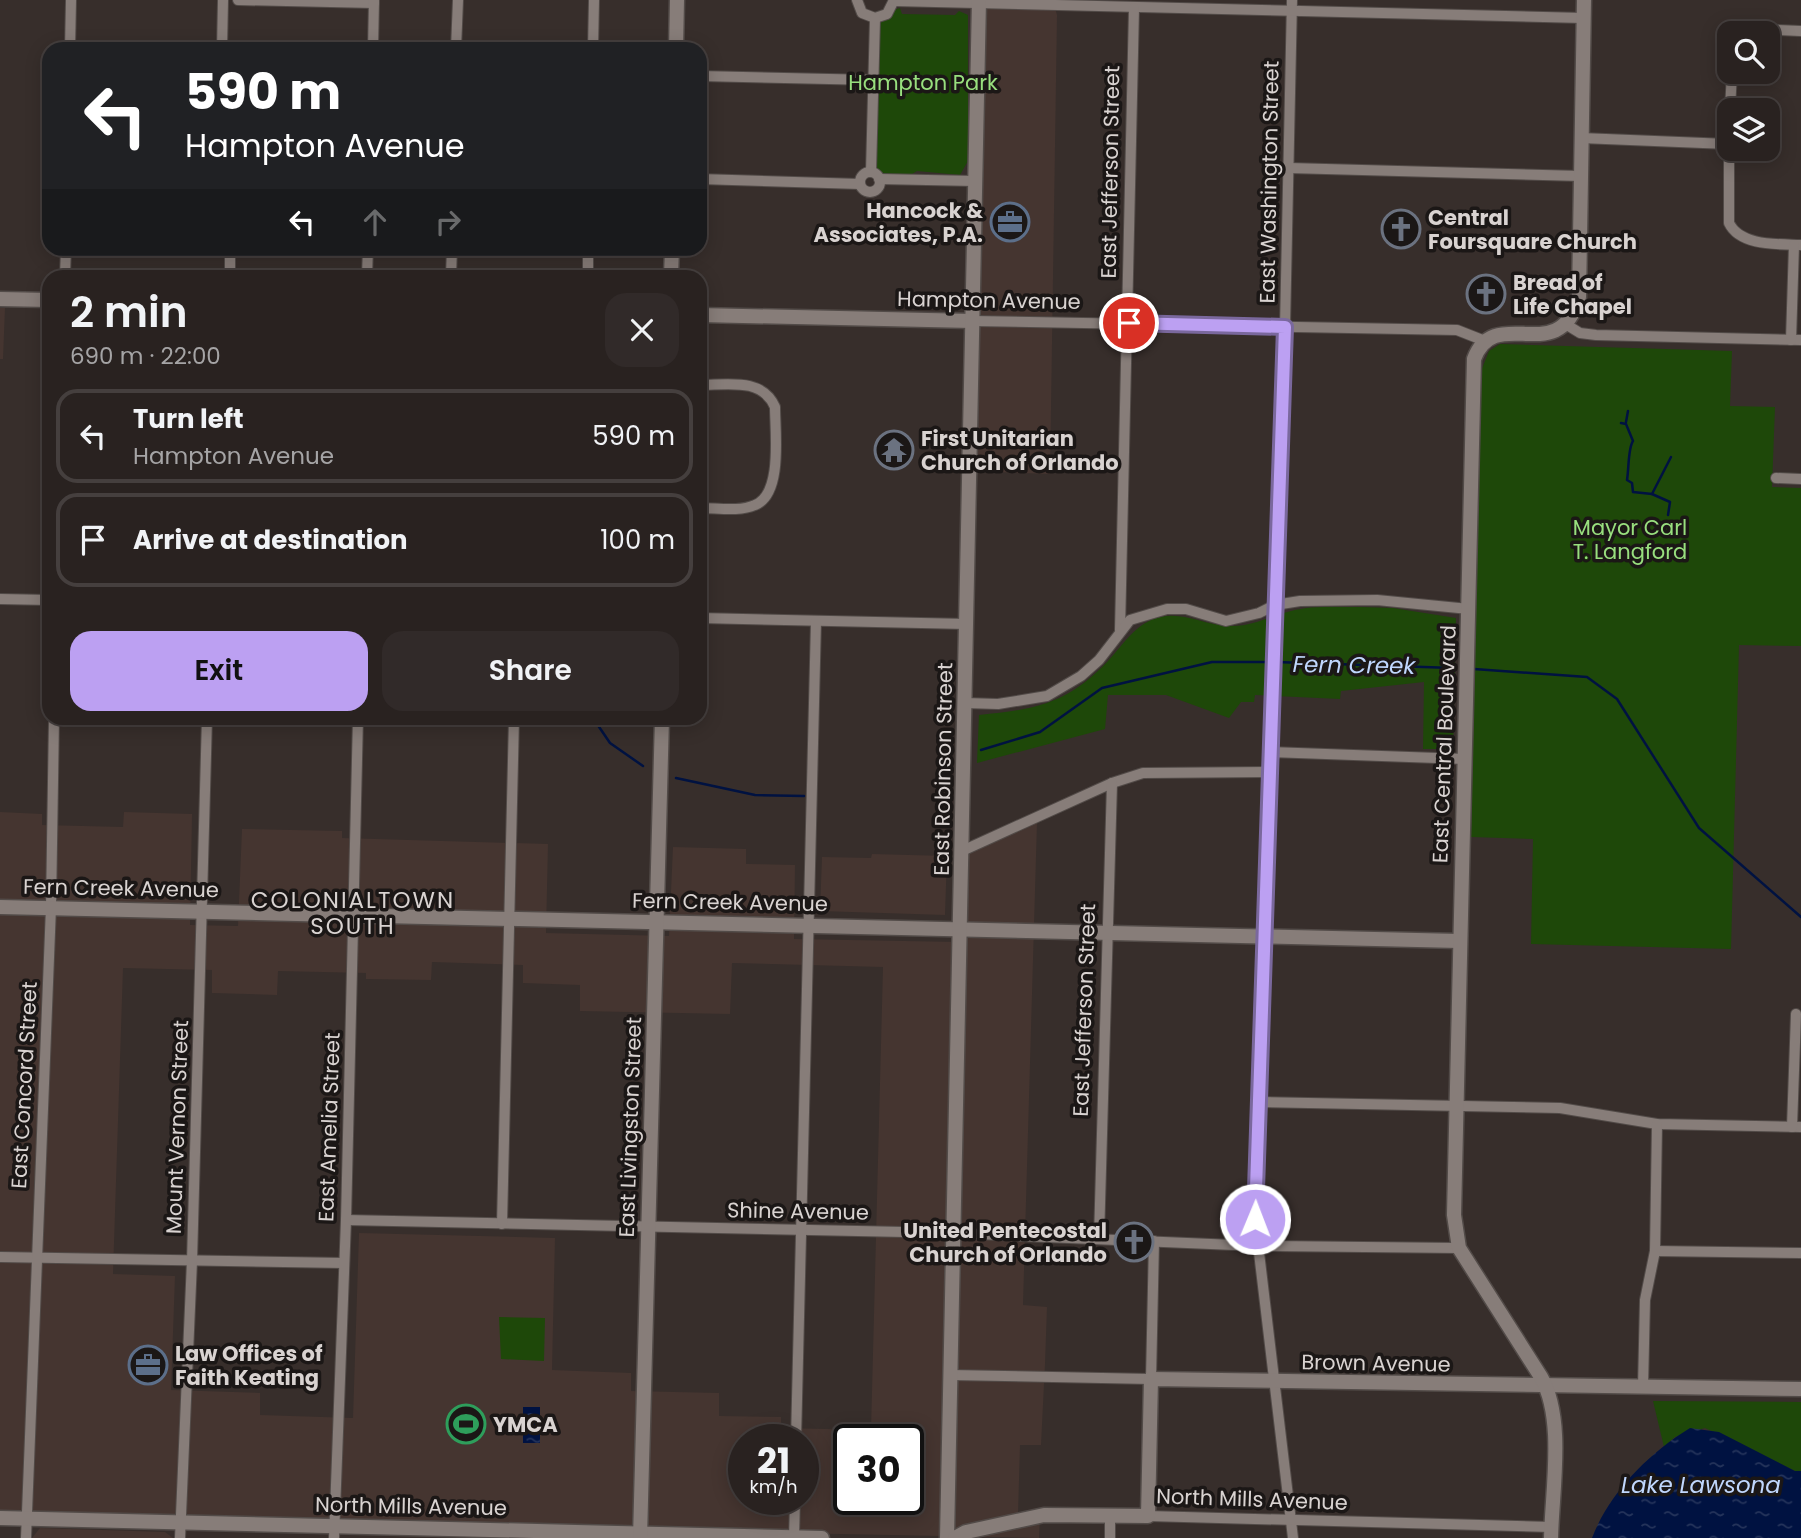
<!DOCTYPE html>
<html lang="en">
<head>
<meta charset="utf-8">
<style>
	body { margin:0; font-family:Poppins,sans-serif; background:#312a29; color:#f1f3f6; height:100vh; display:flex; flex-direction:column; font-size:26px; white-space:nowrap }
	* { box-sizing:border-box; margin:0 }
	p { font-size:23px; color:#a5a4a5 }
	.icon { flex:none; width:38px; height:38px; fill:none; stroke:currentColor; stroke-width:2; stroke-linecap:round; stroke-linejoin:round }
	.map { position:relative; flex:1; overflow:hidden }
	.drawer { position:absolute; left:42px; top:270px; width:665px; height:455px; display:flex; flex-direction:column; background:#292220; border-radius:21px; box-shadow:0 4px 18px #0003,0 0 0 2px #453f3e }
	.drawer>* { flex:none }
	.top-card { position:absolute; left:42px; top:42px; width:665px; height:214px; border-radius:21px; box-shadow:0 4px 18px #0003,0 0 0 2px #453f3e; background:#202124; color:#fff; overflow:hidden }
	.buttons { position:absolute; left:1717px; top:21px; display:grid; gap:14px }
	.buttons a { display:grid; place-items:center; width:63px; height:63px; border-radius:14px; background:#292220; box-shadow:0 4px 18px #0003,0 0 0 2px #453f3e; font-size:35px }
	.speed { position:absolute; left:728px; top:1424px; display:flex; gap:14px; font-size:35px; font-weight:700; text-align:center }
	.speed>* { display:grid; place-content:center; width:91px; height:91px; border-radius:50%; background:#292220; box-shadow:0 4px 18px #0003,0 0 0 2px #453f3e; line-height:1 }
	.speed small { font-size:18px; font-weight:400 }
	.speed .limit { border:4px solid #111; border-radius:10px; background:#fff; color:#111 }
	.pin { position:absolute; display:grid; place-items:center; width:60px; height:60px; color:#fff; margin:-30px; border:4px solid #fff; border-radius:50%; box-shadow:0 2px 7px #0007 }
	.me { position:absolute; width:77px; margin:-38px; rotate:1deg; stroke-linejoin:round; filter:drop-shadow(0 0 5px #0008) }
	.turn { display:flex; align-items:center; gap:24px; height:147px; padding:0 28px; font-size:32px }
	.turn .icon { width:91px; height:91px; stroke-width:2.5 }
	.turn b { display:block; font-size:49px; line-height:60px }
	.lanes { display:flex; align-items:center; height:66px; padding:0 28px; background:#0003; justify-content:center; gap:35px; direction:ltr }
	.lanes .off { opacity:.35 }
	.round { display:grid; place-items:center; flex:none; width:74px; height:74px; border-radius:21px; background:#312a29 }
	.summary { display:flex; align-items:center; justify-content:space-between; height:119px; padding:0 28px }
	h1 { font-size:42px; font-weight:600; line-height:52px }
	.cta { display:flex; gap:14px; margin-top:auto; padding:14px 28px }
	.cta a { flex:1; height:80px; border-radius:21px; background:#bca0f2; color:#111; font-size:28px; font-weight:600; line-height:80px; text-align:center }
	.cta a+a { background:#312a29; color:#f1f3f6 }
	ul { padding:0; list-style:none }
	li { display:flex; align-items:center; gap:21px; height:94px; margin:0 14px 10px; padding:0 14px; border:4px solid #453f3e; border-radius:21px }
	li div { flex:1 }
	li b { display:block; font-size:26px }
	li em { font-style:normal }
	.map>svg:first-child { display:block }
	.built { fill:#453530; fill-rule:evenodd }
	.green { fill:#1e4809 }
	.water { fill:url(#water-ripples) }
	.lines { fill:none; stroke-linecap:round; stroke-linejoin:round }
	.stream { stroke:#001241; stroke-width:2.5 }
	.street-casing { stroke:#524b48; stroke-width:12 }
	.secondary-casing { stroke:#524b48; stroke-width:17 }
	.street { stroke:#877d79; stroke-width:10 }
	.secondary { stroke:#877d79; stroke-width:14 }
	.route-casing { stroke:#7a689d; stroke-width:18 }
	.route { stroke:#bca0f2; stroke-width:12 }
	.labels { text-anchor:middle; dominant-baseline:central; stroke-width:7; stroke-linejoin:round; paint-order:stroke }
	.park-label { font-size:21px; fill:#98df7e; stroke:#1b1716 }
	.street-label { font-size:21px; fill:#d9d3d1; stroke:#1b1716 }
	.poi-label { font-size:21px; font-weight:bold; fill:#d9d3d1; stroke:#1b1716; text-anchor:start }
	.water-label { font-size:23px; font-style:italic; fill:#c0d7fd; stroke:#1b1716 }
	.neighbourhood-label { font-size:23px; letter-spacing:2px; fill:#d9d3d1; stroke:#1b1716 }
</style>
</head>
<body>
<div class="map">
<svg width="1801" height="1538" viewBox="0 0 1801 1538">
	<defs>
		<pattern id="water-ripples" width="26" height="14" patternUnits="userSpaceOnUse" patternTransform="scale(1.75)"><rect width="26" height="14" fill="#001241"/><path d="M2 4q2-2 4 0t4 0M15 11q2-2 4 0t4 0" fill="none" stroke="#25345b"/></pattern>
	</defs>
	<rect width="100%" height="100%" fill="#372e2b"/>
	<!-- built -->
	<g class="built">
		<path d="M980,0H1053L1057,15L1050,474L970,471Z"/>
		<path d="M0,308H5L3,359H0Z"/>
		<path d="M0,812L42,814V825L123,827L124,812L192,814L190,925L238,926L242,829L342,831V838L548,844L546,933L669,936L673,847L746,849V864L795,865L794,939L959,942L962,857L1037,822L1023,1305L1047,1307L1045,1364L1041,1445H1020L1018,1515H1040L1039,1538L0,1517ZM432,962L523,965V983L580,985V1011L730,1014L732,963L883,967L871,1430L781,1428V1417L719,1416V1393L631,1391V1373L552,1370L555,1238L359,1233L353,1418L260,1415V1393L171,1390L175,1276L113,1274L123,968L212,970V993L277,995L278,971L366,973V979L431,980ZM744,1440H803V1500H744ZM849,1440H908V1500H849Z"/>
		<path d="M872,854L947,856L945,915L820,911L822,857L871,858Z"/>
		<path d="M40,1528L165,1532L173,1538H32Z"/>
	</g>
	<!-- green -->
	<g class="green">
		<path d="M900,8L902,14L955,15L959,11L968,15V161L960,175L917,171L912,174H881L876,169L878,27L888,12Z"/>
		<path d="M1500,344L1732,351L1730,406L1775,407L1772,487L1801,488V646L1739,645L1731,949L1531,944L1533,839L1471,837L1481,371L1489,351Z"/>
		<path d="M1361,607L1393,608L1456,618L1453,749H1423L1424,682L1341,691L1340,699L1255,695L1254,702H1241L1229,718L1166,695H1108L1105,729L977,763L979,715C1037,709 1067,704 1108,661C1121,647 1133,628 1151,620C1179,608 1201,625 1229,626C1253,627 1269,616 1291,611C1313,605 1338,607 1361,607Z"/>
		<path d="M499,1317L545,1318L544,1361L501,1359Z"/>
		<path d="M1653,1401L1801,1402V1471H1795L1705,1428L1675,1437L1664,1447Z"/>
	</g>
	<!-- water -->
	<g class="water">
		<rect x="523" y="1407" width="17" height="36"/>
		<path d="M1690,1428L1719,1432L1795,1471H1801V1538H1592C1609,1493 1649,1453 1690,1428Z"/>
	</g>
	<g class="lines">
		<!-- stream -->
		<g class="stream">
			<path d="M1626,422L1628,411"/>
			<path d="M1621,423L1626,424L1633,441C1628,448 1629,468 1627,480L1632,483L1633,492L1652,494L1670,502L1668,515"/>
			<path d="M1652,494L1671,457"/>
			<path d="M1276,662L1453,668"/>
			<path d="M1474,669L1587,677L1617,699L1699,828L1801,917"/>
			<path d="M593,718L610,743L643,766"/>
			<path d="M981,750L1040,732L1102,688L1212,662H1270"/>
			<path d="M676,778L755,795L804,796"/>
		</g>
		<defs>
			<g id="street">
				<path d="M238,0L374,3"/>
				<path d="M857,0L862,13L875,18L887,14L894,0"/>
				<path d="M1292,0L1285,327L1255,1219L1293,1538"/>
				<path d="M894,1L1583,18"/>
				<path d="M1741,33L1755,29L1801,31"/>
				<path d="M70,49L71,0"/>
				<path d="M222,49L223,0"/>
				<path d="M373,49L374,0"/>
				<path d="M456,49L458,0"/>
				<path d="M593,49L594,0"/>
				<path d="M700,76L874,80"/>
				<path d="M1730,110L1732,72"/>
				<path d="M1729,133V223C1740,246 1777,244 1801,245"/>
				<path d="M1581,138L1728,144"/>
				<path d="M1289,168L1581,176"/>
				<path d="M871,172L875,18"/>
				<circle cx="870" cy="182" r="10"/>
				<path d="M700,179L860,184"/>
				<path d="M879,179L975,181"/>
				<path d="M230,248V276"/>
				<path d="M65,276L66,248"/>
				<path d="M367,276L368,248"/>
				<path d="M451,276L452,248"/>
				<path d="M588,276V248"/>
				<path d="M972,321L1457,330L1485,341"/>
				<path d="M1567,325L1580,333L1596,335L1801,340"/>
				<path d="M1791,340L1794,245"/>
				<path d="M700,385C727,385 762,377 775,407C775,432 783,494 755,505C739,512 718,508 700,508"/>
				<path d="M1776,478L1801,479"/>
				<path d="M0,599L49,600"/>
				<path d="M700,618L967,624"/>
				<path d="M1120,630L1134,8"/>
				<path d="M965,703L998,704L1047,696L1081,676L1099,660L1130,620L1167,609H1186L1226,621L1259,613L1275,605L1300,601L1377,600L1469,609"/>
				<path d="M1270,752L1465,759"/>
				<path d="M962,851L1112,783L1143,773L1268,772"/>
				<path d="M1260,1102L1560,1108L1657,1124L1801,1127"/>
				<path d="M1792,1127L1796,1014"/>
				<path d="M346,1220L953,1233L1258,1246L1459,1248"/>
				<path d="M502,1224L514,718"/>
				<path d="M1099,1239L1112,783"/>
				<path d="M1655,1251L1801,1253"/>
				<path d="M0,1257L344,1263"/>
				<path d="M950,1375L1151,1379L1154,1241"/>
				<path d="M1643,1387L1645,1300L1655,1251L1657,1124"/>
				<path d="M796,1440L816,621"/>
				<path d="M1148,1516L1551,1527"/>
				<path d="M26,1538L51,907L54,718"/>
				<path d="M180,1538L192,1261L207,718"/>
				<path d="M334,1538L346,1220L358,718"/>
				<path d="M794,1538L795,1500"/>
				<path d="M1110,1538V1516"/>
			</g>
			<g id="secondary">
				<path d="M676,49L677,0"/>
				<path d="M671,276L672,248"/>
				<path d="M0,299L49,300"/>
				<path d="M700,315L972,321"/>
				<path d="M0,907L1459,941"/>
				<path d="M0,1518L822,1538"/>
				<path d="M640,1538L662,718"/>
				<path d="M947,1538L979,0"/>
				<path d="M955,1538L966,1532L1044,1515L1148,1516L1151,1379L1801,1389"/>
				<path d="M1551,1538C1552,1490 1565,1419 1541,1377L1459,1248L1454,1215L1474,359C1495,302 1559,370 1579,297L1584,0"/>
			</g>
		</defs>
		<!-- street casing -->
		<use href="#street" class="street-casing"/>
		<!-- secondary casing -->
		<use href="#secondary" class="secondary-casing"/>
		<!-- street -->
		<use href="#street" class="street"/>
		<!-- secondary -->
		<use href="#secondary" class="secondary"/>
	</g>
	<g class="lines">
		<defs>
			<path id="route" d="M1129,323L1285,327L1255,1219"/>
		</defs>
		<!-- route casing -->
		<use href="#route" class="route-casing"/>
		<!-- route -->
		<use href="#route" class="route"/>
	</g>
	<!-- icons -->
	<defs>
		<symbol id="office-ring" viewBox="-11 -11 22 22"><circle r="9.5" fill="#1b1716" stroke="#5c6f8a" stroke-width="1.5"/><path d="M-6-3h4V-5.5h4V-3h4V5H-6ZM-1-4.5V-3h2v-1.5ZM-6 0V1H6V0Z" fill="#5c6f8a"/></symbol>
		<symbol id="church-ring" viewBox="-11 -11 22 22"><circle r="9.5" fill="#1b1716" stroke="#6b7280" stroke-width="1.5"/><path d="M-1.2-6h2.4v3.5h3.3v2.4h-3.3V6h-2.4V-.1h-3.3v-2.4h3.3Z" fill="#6b7280"/></symbol>
		<symbol id="temple-ring" viewBox="-11 -11 22 22"><circle r="9.5" fill="#1b1716" stroke="#6b7280" stroke-width="1.5"/><path d="M0-6L5-2H3V0L6.5 2.5H4V6H1.5V3h-3V6H-4V2.5H-6.5L-3 0V-2H-5Z" fill="#6b7280"/></symbol>
		<symbol id="stadium-ring" viewBox="-11 -11 22 22"><circle r="9.5" fill="#1b1716" stroke="#2e9e5b" stroke-width="1.5"/><path d="M0-5a6.5 5 0 1 0 0 10a6.5 5 0 1 0 0-10ZM-3.5-1.8h7v3.6h-7Z" fill="#2e9e5b"/></symbol>
	</defs>
	<g fill-rule="evenodd">
		<use href="#office-ring" x="988" y="200" width="44" height="44"/>
		<use href="#church-ring" x="1379" y="207" width="44" height="44"/>
		<use href="#church-ring" x="1464" y="272" width="44" height="44"/>
		<use href="#temple-ring" x="872" y="428" width="44" height="44"/>
		<use href="#church-ring" x="1112" y="1220" width="44" height="44"/>
		<use href="#office-ring" x="126" y="1343" width="44" height="44"/>
		<use href="#stadium-ring" x="444" y="1402" width="44" height="44"/>
	</g>
	<g class="labels">
		<!-- park labels -->
		<g class="park-label">
			<text x="923" y="82">Hampton Park</text>
			<text x="1630" y="527">Mayor Carl<tspan x="1630" dy="24">T. Langford</tspan></text>
		</g>
		<!-- street labels -->
		<g class="street-label">
			<text transform="translate(1110 172) rotate(-89)">East Jefferson Street</text>
			<text transform="translate(1269 182) rotate(-89)">East Washington Street</text>
			<text transform="translate(989 300) rotate(1)">Hampton Avenue</text>
			<text transform="translate(1444 744) rotate(-88)">East Central Boulevard</text>
			<text transform="translate(943 769) rotate(-89)">East Robinson Street</text>
			<text transform="translate(121 888) rotate(1)">Fern Creek Avenue</text>
			<text transform="translate(730 902) rotate(1)">Fern Creek Avenue</text>
			<text transform="translate(1084 1010) rotate(-88)">East Jefferson Street</text>
			<text transform="translate(24 1085) rotate(-87)">East Concord Street</text>
			<text transform="translate(177 1127) rotate(-88)">Mount Vernon Street</text>
			<text transform="translate(329 1127) rotate(-88)">East Amelia Street</text>
			<text transform="translate(630 1127) rotate(-88)">East Livingston Street</text>
			<text transform="translate(798 1211) rotate(1)">Shine Avenue</text>
			<text transform="translate(1376 1363) rotate(1)">Brown Avenue</text>
			<text transform="translate(1252 1499) rotate(2)">North Mills Avenue</text>
			<text transform="translate(411 1506) rotate(1)">North Mills Avenue</text>
		</g>
		<!-- poi labels -->
		<g class="poi-label">
			<text x="983" y="210" text-anchor="end">Hancock &amp;<tspan x="983" dy="24">Associates, P.A.</tspan></text>
			<text x="1428" y="217">Central<tspan x="1428" dy="24">Foursquare Church</tspan></text>
			<text x="1513" y="282">Bread of<tspan x="1513" dy="24">Life Chapel</tspan></text>
			<text x="921" y="438">First Unitarian<tspan x="921" dy="24">Church of Orlando</tspan></text>
			<text x="1107" y="1230" text-anchor="end">United Pentecostal<tspan x="1107" dy="24">Church of Orlando</tspan></text>
			<text x="175" y="1353">Law Offices of<tspan x="175" dy="24">Faith Keating</tspan></text>
			<text x="493" y="1424">YMCA</text>
		</g>
		<!-- water labels -->
		<g class="water-label">
			<text transform="translate(1354 665) rotate(1)">Fern Creek</text>
			<text x="1701" y="1485">Lake Lawsona</text>
		</g>
		<!-- neighbourhood labels -->
		<g class="neighbourhood-label">
			<text x="353" y="900">COLONIALTOWN<tspan x="353" dy="26">SOUTH</tspan></text>
		</g>
	</g>
</svg>
<div class="buttons">
<a><svg class="icon" aria-label="search" viewBox="0 0 24 24"><circle cx="10" cy="10" r="6"/><path d="M15 15l6 6"/></svg></a>
<a><svg class="icon" aria-label="layers" viewBox="0 0 24 24"><path d="M12 4l9 5-9 5-9-5zM3 14l9 5 9-5"/></svg></a>
</div>
<div class="speed"><div>21<small>km/h</small></div><div class="limit">30</div></div>
<div class="pin" style="left:1129px;top:323px;background:#d93025"><svg class="icon" aria-label="arrive" viewBox="0 0 24 24"><path d="M6 21V4h12l-3 4 3 4H6"/></svg></div>
<svg class="me" style="left:1255px;top:1219px" viewBox="-20 -20 40 40"><circle r="17" fill="#bca0f2" stroke="#fff" stroke-width="3"/><path d="M0-11L8 9 0 5-8 9z" fill="#fff"/></svg>
<div class="top-card">
<div class="turn"><svg class="icon" aria-label="left" viewBox="0 0 24 24"><path d="M17 20v-9H6M10 6l-5 5 5 5"/></svg><div><b>590 m</b>Hampton Avenue</div></div>
<div class="lanes"><svg class="icon" aria-label="left" viewBox="0 0 24 24"><path d="M17 20v-9H6M10 6l-5 5 5 5"/></svg><svg class="icon off" aria-label="ahead" viewBox="0 0 24 24"><path d="M12 20V5M6 11l6-6 6 6"/></svg><svg class="icon off" aria-label="right" viewBox="0 0 24 24"><path d="M7 20v-9h11M14 6l5 5-5 5"/></svg></div>
</div>
<section class="drawer">
<div class="summary"><div><h1>2 min</h1><p>690 m · 22:00</p></div><a class="round"><svg class="icon" aria-label="close" viewBox="0 0 24 24"><path d="M6 6l12 12M18 6L6 18"/></svg></a></div>
<ul>
<li><svg class="icon" aria-label="left" viewBox="0 0 24 24"><path d="M17 20v-9H6M10 6l-5 5 5 5"/></svg><div><b>Turn left</b><p>Hampton Avenue</p></div><em>590 m</em></li>
<li><svg class="icon" aria-label="arrive" viewBox="0 0 24 24"><path d="M6 21V4h12l-3 4 3 4H6"/></svg><div><b>Arrive at destination</b></div><em>100 m</em></li>
</ul>
<div class="cta"><a>Exit</a><a>Share</a></div>
</section>
</div>
</body>
</html>
